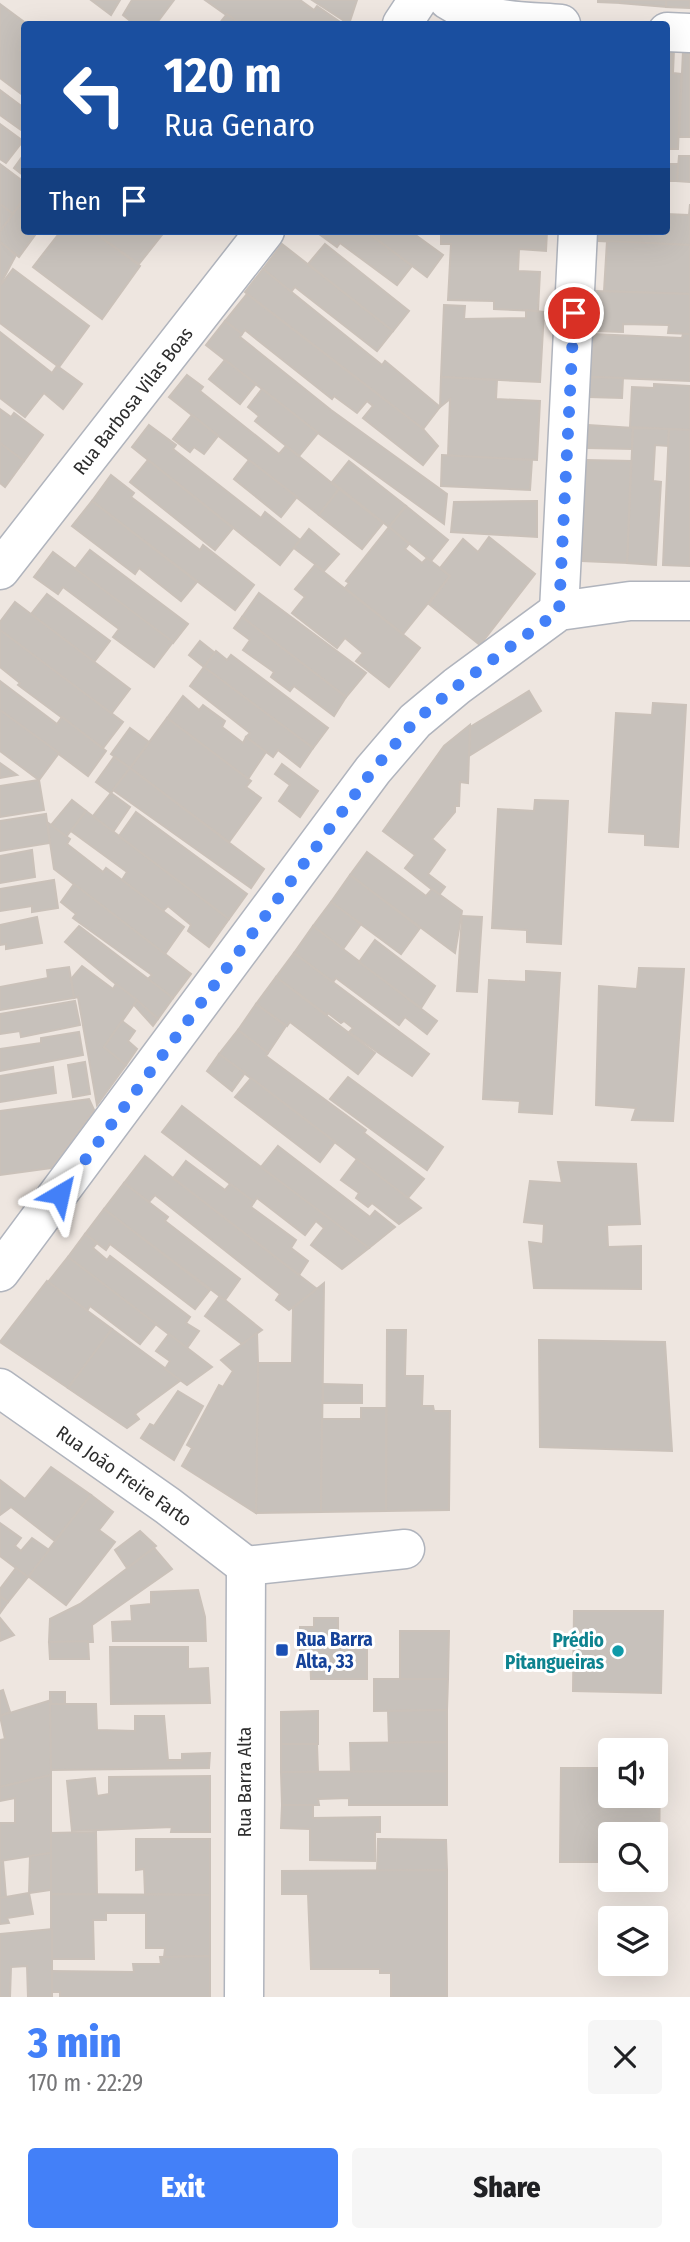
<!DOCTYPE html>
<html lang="en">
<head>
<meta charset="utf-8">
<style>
	body { margin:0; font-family:"Fira Sans Condensed",sans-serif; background:#f6f6f6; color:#202124; height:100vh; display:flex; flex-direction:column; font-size:26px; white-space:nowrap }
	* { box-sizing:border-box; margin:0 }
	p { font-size:23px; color:#757577 }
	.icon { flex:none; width:38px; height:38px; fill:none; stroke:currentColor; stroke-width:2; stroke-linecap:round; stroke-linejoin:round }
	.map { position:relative; height:1997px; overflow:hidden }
	.side { display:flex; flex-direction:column; background:#fff; flex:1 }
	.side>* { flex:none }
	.top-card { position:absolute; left:21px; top:21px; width:649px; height:214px; border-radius:7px; box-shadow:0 7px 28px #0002; background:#1a4fa0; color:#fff; overflow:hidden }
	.controls { position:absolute; left:598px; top:1738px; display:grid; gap:14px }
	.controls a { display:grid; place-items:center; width:70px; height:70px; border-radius:7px; background:#fff; box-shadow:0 7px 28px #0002; font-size:35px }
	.pin { position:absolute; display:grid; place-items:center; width:60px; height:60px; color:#fff; margin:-30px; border:4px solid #fff; border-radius:50%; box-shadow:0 2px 7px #0007 }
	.me { position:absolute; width:77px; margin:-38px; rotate:36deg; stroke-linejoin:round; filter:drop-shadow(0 0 5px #0008) }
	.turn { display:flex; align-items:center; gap:24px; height:147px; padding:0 28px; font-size:32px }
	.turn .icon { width:91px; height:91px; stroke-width:2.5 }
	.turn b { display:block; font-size:49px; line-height:60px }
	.then { display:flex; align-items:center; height:66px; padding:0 28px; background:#0003; gap:14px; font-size:26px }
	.round { display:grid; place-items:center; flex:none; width:74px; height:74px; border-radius:7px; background:#f6f6f6 }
	.summary { display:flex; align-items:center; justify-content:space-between; height:119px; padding:0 28px }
	h1 { font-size:42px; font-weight:800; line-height:52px; color:#4380f8 }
	.button { display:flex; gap:14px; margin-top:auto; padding:14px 28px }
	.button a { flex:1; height:80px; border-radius:7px; background:#4380f8; color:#fff; font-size:28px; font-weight:800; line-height:80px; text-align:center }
	.button a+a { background:#f6f6f6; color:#202124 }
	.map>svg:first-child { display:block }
	.building { fill:#c7c1bb; stroke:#cac1b9; stroke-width:2 }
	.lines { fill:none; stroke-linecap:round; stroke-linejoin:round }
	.minor-casing { stroke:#b0b4bd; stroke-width:41 }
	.minor { stroke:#fff; stroke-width:38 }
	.route { stroke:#4380f8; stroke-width:12; stroke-dasharray:0 21.6 }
	.transit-dot { fill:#1a4fb4; stroke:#fff; stroke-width:2.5 }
	.culture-dot { fill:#0f9aa8; stroke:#fff; stroke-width:2.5 }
	.labels { text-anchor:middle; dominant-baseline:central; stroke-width:6; stroke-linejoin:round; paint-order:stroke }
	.street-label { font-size:19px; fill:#2d2d2d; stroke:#fff }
	.transit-label { font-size:19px; font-weight:bold; fill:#164399; stroke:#fff; text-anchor:start }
	.culture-label { font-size:19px; font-weight:bold; fill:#0d838f; stroke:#fff; text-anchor:end }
</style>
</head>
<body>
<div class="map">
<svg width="690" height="1997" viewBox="0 0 690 1997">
	<rect width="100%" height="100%" fill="#eee6e0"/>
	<!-- building -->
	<g class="building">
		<path d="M91,0H120L111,15Z"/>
		<path d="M132,0H174L156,24H134L123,15Z"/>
		<path d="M205,0H300L314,10L317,6L343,24H239Z"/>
		<path d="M312,0H357L349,24Z"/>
		<path d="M598,0H620V3L598,2Z"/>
		<path d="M620,0H666V7L620,3Z"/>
		<path d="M666,0H690V8L666,7Z"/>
		<path d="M0,4L27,24H24V44L20,50L24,53V96L0,78Z"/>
		<path d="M227,14L240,24H219Z"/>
		<path d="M667,48L674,49L673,73L681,74L678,149H667Z"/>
		<path d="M683,51H690V137H679Z"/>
		<path d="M0,90L24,108V132L0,115Z"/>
		<path d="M0,124L23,141L6,163L0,159Z"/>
		<path d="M24,154V176L14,168Z"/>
		<path d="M679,156H690V182L677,181Z"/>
		<path d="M0,164L24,182V199L13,214L0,204Z"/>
		<path d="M667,164H678L677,181H667Z"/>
		<path d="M24,199V231H38L19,257L0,242V231Z"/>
		<path d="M0,204L13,214L0,231Z"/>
		<path d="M690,204V245L598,241V231H667V214L689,215Z"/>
		<path d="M61,231H92L140,266L102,319L33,267Z"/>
		<path d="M92,231H165L139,264Z"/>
		<path d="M315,231H366L412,266L397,285L340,243L337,247Z"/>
		<path d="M366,231H410L443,255L427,277Z"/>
		<path d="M441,231H547L546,251L519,249L518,271L540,272L538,311L494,309V301L448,300L451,244H441Z"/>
		<path d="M607,241L690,245V294L604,291Z"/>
		<path d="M0,242L16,255L0,285Z"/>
		<path d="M282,244L393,331L377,351L295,287L291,292L263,269Z"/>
		<path d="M325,244L409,311L393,331L308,264Z"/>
		<path d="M13,269L89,326L59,367L0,323V286Z"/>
		<path d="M263,269L382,365L385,361L440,407L423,429L245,292Z"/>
		<path d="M595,291L690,294V334L668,333L669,325L623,324V332L593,331Z"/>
		<path d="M247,294L423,429L438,446L423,465L363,418L373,406L367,401L357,413L334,396L332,399L245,330L242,334L225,321Z"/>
		<path d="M444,305L465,306L464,319L526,318V310L544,312L540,382L441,377Z"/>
		<path d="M225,321L242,334L240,337L331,410L447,494L444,524L318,433L206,345Z"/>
		<path d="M0,332L52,373L57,366L82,384L63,409L44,393L25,417L0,398Z"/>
		<path d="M592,334L682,338L683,334H690V381L591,377Z"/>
		<path d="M225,360L256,384L240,404L209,379Z"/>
		<path d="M187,375L203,387L200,391L279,454L286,446L339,489L319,515L169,397Z"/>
		<path d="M441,377L497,380L496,399L540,401L537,460L448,456L450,399L440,407Z"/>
		<path d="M591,377L623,378L622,398L589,397Z"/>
		<path d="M654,384L690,386V430L630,427L632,387L654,388Z"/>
		<path d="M262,389L318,433L299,456L255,421L259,416L248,407Z"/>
		<path d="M0,409L11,417L14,413L43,435L24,461L0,443Z"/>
		<path d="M192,415L218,436L204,454L194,447L190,452L173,439Z"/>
		<path d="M149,425L176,445L173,449L261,518L265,512L300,540L280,565L132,447Z"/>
		<path d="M588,425L633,428L632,449L587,448Z"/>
		<path d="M633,428L669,429L668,446L655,445L653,481L661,482L656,565L627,563Z"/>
		<path d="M669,429L690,430V566L663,565Z"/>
		<path d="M0,443L24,461L5,487L0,483Z"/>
		<path d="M442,455L532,460L530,490L441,486Z"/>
		<path d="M148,460L233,528L215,550L130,482Z"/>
		<path d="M249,460L297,497L281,517L234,479Z"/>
		<path d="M586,460L631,461L627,563L582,561Z"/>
		<path d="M349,461L406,506L389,527L332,482Z"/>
		<path d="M111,475L134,493L131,497L200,550L203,545L254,585L235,610L92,501Z"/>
		<path d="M339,489L383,523L362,549L319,515Z"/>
		<path d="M92,501L197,582L181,601L139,568L135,574L72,526Z"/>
		<path d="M537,501V537L451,532L454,502Z"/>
		<path d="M406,506L448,540L431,561L389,527Z"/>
		<path d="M389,527L409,544L405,549L422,563L427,558L450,576L403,634L345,588L349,583L346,581Z"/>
		<path d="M309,529L339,554L324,571L294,548Z"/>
		<path d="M489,537L535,574L480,645L429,604L450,576L440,568L463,539L478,552Z"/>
		<path d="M90,550L188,624L173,643L75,569Z"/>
		<path d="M53,552L173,642L154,667L113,637L119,629L63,587L58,594L34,577Z"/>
		<path d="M315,565L420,648L389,687L356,661L363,653L345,638L337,648L292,613L305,597L295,589Z"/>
		<path d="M259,593L366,673L346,697L242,617Z"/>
		<path d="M47,594L110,641L94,662L31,614Z"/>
		<path d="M15,602L130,689L111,714L0,630V622Z"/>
		<path d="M242,617L346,697L334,716L294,686L290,691L271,677L274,672L243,650L250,640L234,628Z"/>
		<path d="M0,630L123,722L103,748L18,685L20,683L0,667Z"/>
		<path d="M200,641L215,653L204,667L189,655Z"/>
		<path d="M216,651L227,660L231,655L328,728L313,748L204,667Z"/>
		<path d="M204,667L313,748L300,767L278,750L273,757L266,752L246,737L250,733L190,686Z"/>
		<path d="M0,681L57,724L62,717L106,751L88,776L0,710Z"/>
		<path d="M529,691L541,711L469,756L470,727Z"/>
		<path d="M183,696L199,710L203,705L225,721L222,727L243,743L246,737L266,752L248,779L167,718Z"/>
		<path d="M653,703L686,705L678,847L645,845V834L609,832L616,713L652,715Z"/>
		<path d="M0,710L59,753L39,780L0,751Z"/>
		<path d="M167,718L251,781L246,787L261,798L229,842L130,768Z"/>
		<path d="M470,725L468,783L460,782L459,806H455V812L432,839L445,850L428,874L445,887L439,895L405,868L415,855L383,831L444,746Z"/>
		<path d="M130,728L149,742L130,768L111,754Z"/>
		<path d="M114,757L130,768L111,793L96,782Z"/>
		<path d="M0,763L17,775L0,778Z"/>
		<path d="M282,764L318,791L300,817L279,801L290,785L275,774Z"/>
		<path d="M130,768L264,869L251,888L113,790Z"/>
		<path d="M39,780L44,810L0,817V786Z"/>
		<path d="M111,793L130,807L113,832L93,816Z"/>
		<path d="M72,800L86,811L66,837L51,825Z"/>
		<path d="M535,800L568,801L561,944L527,942V930L492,928L498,809L534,811Z"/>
		<path d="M86,811L229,919L209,947L188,931L191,925L168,906L163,911L122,880L127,872L71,831Z"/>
		<path d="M136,812L247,894L229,919L119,836Z"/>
		<path d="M46,814L50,843L0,851V821Z"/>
		<path d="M47,822L70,839L67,844L103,872L106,868L184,927L165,954L54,869Z"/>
		<path d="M32,850L35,877L0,883V856Z"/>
		<path d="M367,852L426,896L432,889L462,911L455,953L350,875Z"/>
		<path d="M350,875L420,928L401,954L331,902Z"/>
		<path d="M54,880L58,908L32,912V906L0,911V889Z"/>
		<path d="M74,884L191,974L173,998L148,979L152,975L73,918L76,914L61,902Z"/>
		<path d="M331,902L361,924L343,949L313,926Z"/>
		<path d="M462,916L482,917L477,992L457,991Z"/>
		<path d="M37,917L42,943L6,949V944L0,945V925Z"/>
		<path d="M79,926L173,998L158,1019L65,942Z"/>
		<path d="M313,926L437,1021L427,1034L405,1017L399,1025L336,978L333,982L294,953Z"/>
		<path d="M375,940L435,986L421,1008L359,962Z"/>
		<path d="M294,953L429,1054L412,1076L349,1032L353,1028L344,1021L341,1023L328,1013L327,1015L276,977Z"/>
		<path d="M82,966L113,989L116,984L137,1000L104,1047L126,1065L97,1105L78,997L74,998L71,979Z"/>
		<path d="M69,967L74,998L0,1010V987L48,978L47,970Z"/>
		<path d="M639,968L684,969L673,1121L632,1120L636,1108L596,1105L599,986L637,989Z"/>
		<path d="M526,971L560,973L552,1114L519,1112L520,1101L483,1099L489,980L526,982Z"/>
		<path d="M276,977L375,1053L358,1074L290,1022L287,1026L256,1004Z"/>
		<path d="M137,1000L158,1019L153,1026L134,1005Z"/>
		<path d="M75,1001L80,1025L21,1037L20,1031L0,1034V1014Z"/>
		<path d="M256,1004L286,1026L268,1053L238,1030Z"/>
		<path d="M122,1021L135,1031L128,1041L137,1049L126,1065L104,1047Z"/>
		<path d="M238,1030L268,1053L266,1056L366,1130L364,1133L424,1179L408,1198L219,1054Z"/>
		<path d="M79,1032L83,1055L0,1071V1049L41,1043V1038Z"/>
		<path d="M219,1054L245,1073L232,1091L207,1071Z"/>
		<path d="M85,1062L90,1094L73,1097L68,1065Z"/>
		<path d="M53,1067L56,1093L0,1102V1076Z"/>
		<path d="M348,1077L443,1147L427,1170L330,1099Z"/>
		<path d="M251,1078L335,1142L320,1162L235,1097Z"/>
		<path d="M89,1099L94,1110L51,1168L0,1175V1111Z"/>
		<path d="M182,1106L261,1167L369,1248L342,1269L311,1245L324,1228L316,1221L305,1235L257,1198L254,1202L162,1132Z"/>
		<path d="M278,1146L370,1217L375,1211L395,1227L369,1248L261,1167Z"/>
		<path d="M145,1156L173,1178L317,1289L289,1310L276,1300L280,1294L155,1195L149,1202L124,1183Z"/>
		<path d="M357,1159L421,1208L399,1224L372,1203L368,1207L356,1198L359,1193L341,1180Z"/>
		<path d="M186,1161L225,1190L230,1184L254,1202L251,1207L296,1240L291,1248L308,1261L299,1275L173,1178Z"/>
		<path d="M558,1162L636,1164L640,1224L607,1225L608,1247L641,1246V1289L534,1288L529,1242L543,1244L544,1224L524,1222L530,1181L562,1183Z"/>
		<path d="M124,1183L168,1217L165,1221L240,1279L225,1300L104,1209Z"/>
		<path d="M104,1209L210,1290L195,1309L110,1244L106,1250L85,1234Z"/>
		<path d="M85,1234L97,1243L93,1248L107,1260L110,1256L190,1317L186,1323L199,1331L187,1348L68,1257Z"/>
		<path d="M68,1257L156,1324L140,1344L90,1306L87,1311L48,1282Z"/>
		<path d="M47,1281L112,1329L68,1388L0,1342Z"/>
		<path d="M324,1283L321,1512L256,1513L258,1363H292L293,1308Z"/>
		<path d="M219,1297L225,1300L262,1330L242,1344L205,1316Z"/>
		<path d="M112,1329L181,1380L135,1414L139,1419L127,1428L68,1388Z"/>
		<path d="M387,1330H406L405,1376H423L422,1406H433L434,1411H450L449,1510L386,1511Z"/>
		<path d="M257,1333L258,1363L256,1513L182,1466L192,1448L187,1445L219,1385L223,1387L233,1371L221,1360Z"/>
		<path d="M169,1334L212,1367L187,1385L165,1369L170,1361L156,1351Z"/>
		<path d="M539,1340L665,1342L672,1451L540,1447Z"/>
		<path d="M323,1384L362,1385V1403H323Z"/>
		<path d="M178,1391L203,1406L174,1460L141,1438L150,1424L154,1426Z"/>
		<path d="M361,1408H386V1511L321,1512L322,1419H361Z"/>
		<path d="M51,1467L91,1495L55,1541L11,1507L0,1515V1480L25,1499Z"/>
		<path d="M91,1495L113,1512L99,1530L115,1542L66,1605L28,1576Z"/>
		<path d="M0,1523L21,1538L15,1546L21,1551L32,1538L49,1550L28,1577L0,1556Z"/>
		<path d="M140,1531L156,1546L127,1568L115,1550Z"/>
		<path d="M154,1548L172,1569L92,1625L93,1642H49L50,1619L80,1604Z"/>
		<path d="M16,1568L28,1577L8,1602L0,1596V1589Z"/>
		<path d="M198,1590L205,1617L206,1641H113L112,1622L132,1621L131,1606L151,1604V1592Z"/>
		<path d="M0,1596L8,1602L0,1613Z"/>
		<path d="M574,1611H663L661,1693L573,1691Z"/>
		<path d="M0,1618L14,1635L0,1641Z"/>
		<path d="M314,1618H338V1640L367,1639V1679H311L310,1655H300V1627H314Z"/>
		<path d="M400,1631H449L448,1679H400Z"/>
		<path d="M88,1641L89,1659H50L49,1642Z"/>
		<path d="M110,1647H188V1669L208,1668L210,1703L111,1704Z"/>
		<path d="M374,1679H448L447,1710L374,1711Z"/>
		<path d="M3,1690L10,1712L0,1716V1691Z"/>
		<rect x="50" y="1692" width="15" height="12"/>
		<path d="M51,1700V1775L0,1787V1740L5,1739L0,1716Z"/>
		<path d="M50,1704H96L97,1730L135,1731V1716H164L168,1760H182V1754L210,1753L209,1768L51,1770Z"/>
		<path d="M447,1710V1742L389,1743L388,1711Z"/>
		<path d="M318,1711V1744H281V1712Z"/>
		<path d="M447,1742V1771L351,1772L350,1743Z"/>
		<path d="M281,1744H317L318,1772H281Z"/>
		<path d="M561,1768H611V1796H656V1769H660L659,1863H656V1834H611V1862H560Z"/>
		<path d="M447,1771V1805H349V1798L318,1799L319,1805H282L281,1772Z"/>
		<path d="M51,1775V1853L0,1861V1823H15V1798L0,1801V1787Z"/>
		<path d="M210,1776V1832H171L172,1827L72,1831L67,1781L95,1778L97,1796L109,1794V1777Z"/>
		<path d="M282,1805H313V1818L380,1817V1832H375V1861L310,1860V1829L281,1828Z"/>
		<path d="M96,1832L97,1895L51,1894V1833Z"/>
		<path d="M136,1839H210V1895L145,1894L144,1869L136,1870Z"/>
		<path d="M378,1839L446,1840L447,1870L377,1871Z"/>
		<path d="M51,1853V1890L29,1893L30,1856Z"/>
		<path d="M3,1861L6,1897L0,1898V1862Z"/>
		<path d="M447,1870V1996L391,1997V1973H380V1969H311L308,1894H282V1871Z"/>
		<path d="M29,1893L33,1914L7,1918L9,1923L0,1924V1898Z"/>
		<path d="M51,1894L210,1895V1956L164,1957L165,1948H146V1913H106V1920H93L94,1959H51Z"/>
		<path d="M52,1929V1997H28L27,1966L11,1967L10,1997H0V1934Z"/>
		<path d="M210,1956V1997H60V1992H52V1971L134,1972L133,1964H161L160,1957Z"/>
	</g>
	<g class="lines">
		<defs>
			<g id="minor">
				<path d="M448,0C481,22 522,21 561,24"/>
				<path d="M402,24L418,0"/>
				<path d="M667,32L690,33"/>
				<path d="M0,570L265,231"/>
				<path d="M559,611L578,231"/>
				<path d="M0,1272L373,770L415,721L457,686L559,611L630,601H690"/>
				<path d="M0,1388L168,1506L246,1566"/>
				<path d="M246,1566L405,1549"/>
				<path d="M244,1997L246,1566"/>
			</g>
		</defs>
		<!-- minor casing -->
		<use href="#minor" class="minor-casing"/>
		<!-- minor -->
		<use href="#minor" class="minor"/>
	</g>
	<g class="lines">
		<!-- route -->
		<path class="route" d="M60,1194L373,770L415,721L457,686L559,611L574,313"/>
	</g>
	<!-- markers -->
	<rect class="transit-dot" x="275" y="1643" width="14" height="14" rx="3.5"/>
	<circle class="culture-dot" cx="618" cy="1651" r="7"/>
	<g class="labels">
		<!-- street labels -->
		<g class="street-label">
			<text transform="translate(133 401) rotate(-52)">Rua Barbosa Vilas Boas</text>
			<text transform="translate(124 1476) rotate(35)">Rua João Freire Farto</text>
			<text transform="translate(244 1782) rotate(-90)">Rua Barra Alta</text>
		</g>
		<!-- transit labels -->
		<g class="transit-label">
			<text x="296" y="1639">Rua Barra<tspan x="296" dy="22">Alta, 33</tspan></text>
		</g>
		<!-- culture labels -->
		<g class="culture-label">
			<text x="604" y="1640">Prédio<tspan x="604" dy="22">Pitangueiras</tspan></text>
		</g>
	</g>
</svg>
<div class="controls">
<a><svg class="icon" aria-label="sound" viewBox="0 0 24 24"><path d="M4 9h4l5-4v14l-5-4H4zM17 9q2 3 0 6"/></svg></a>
<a><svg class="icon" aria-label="search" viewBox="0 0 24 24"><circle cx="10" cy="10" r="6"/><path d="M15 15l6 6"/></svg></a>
<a><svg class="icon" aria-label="layers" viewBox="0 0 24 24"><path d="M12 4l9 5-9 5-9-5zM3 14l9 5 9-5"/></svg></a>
</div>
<div class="pin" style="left:574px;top:313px;background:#d93025"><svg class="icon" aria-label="arrive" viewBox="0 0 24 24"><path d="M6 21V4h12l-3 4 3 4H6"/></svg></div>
<svg class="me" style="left:60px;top:1194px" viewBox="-20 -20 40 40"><path d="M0-17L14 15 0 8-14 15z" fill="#4380f8" stroke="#fff" stroke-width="4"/></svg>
<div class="top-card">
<div class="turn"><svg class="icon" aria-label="left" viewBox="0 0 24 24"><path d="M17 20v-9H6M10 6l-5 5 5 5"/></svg><div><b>120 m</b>Rua Genaro</div></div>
<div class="then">Then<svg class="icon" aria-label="arrive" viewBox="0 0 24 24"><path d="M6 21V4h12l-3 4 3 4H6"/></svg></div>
</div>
</div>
<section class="side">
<div class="summary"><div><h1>3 min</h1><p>170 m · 22:29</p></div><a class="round"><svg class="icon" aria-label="close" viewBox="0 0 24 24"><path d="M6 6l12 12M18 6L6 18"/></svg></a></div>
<div class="button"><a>Exit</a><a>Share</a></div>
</section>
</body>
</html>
